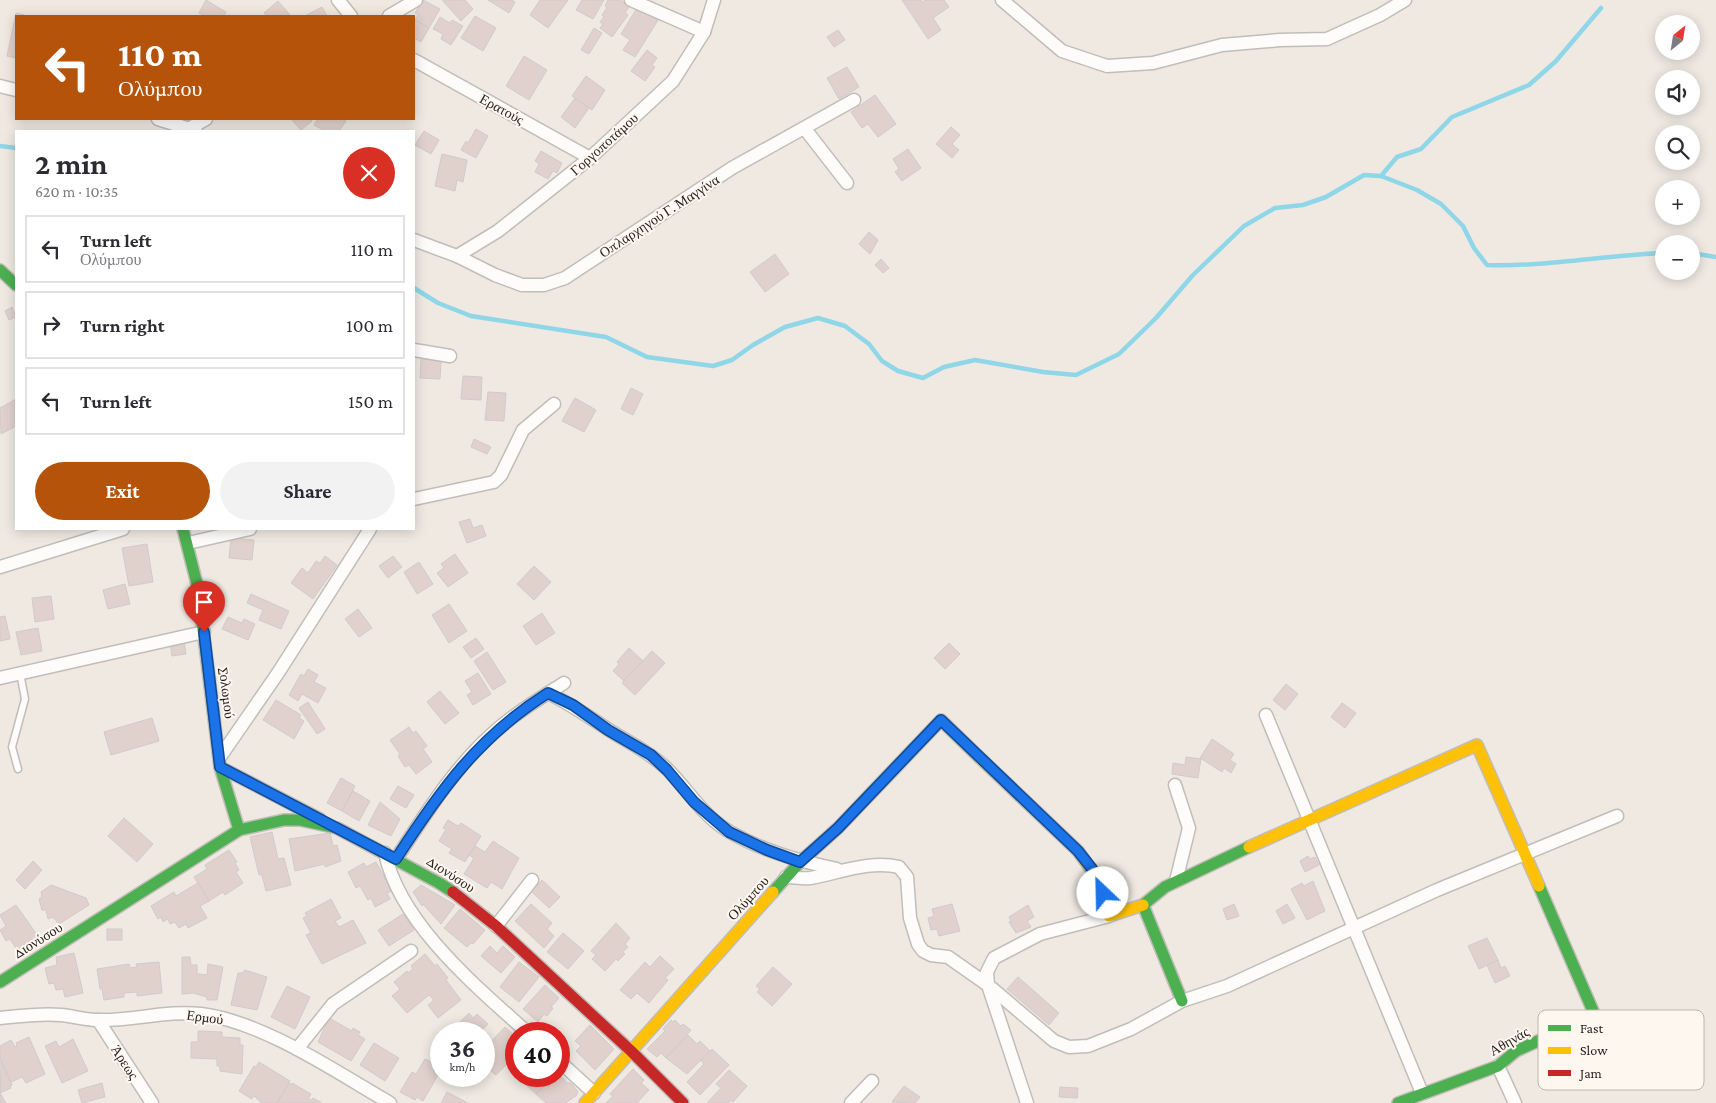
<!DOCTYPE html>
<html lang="en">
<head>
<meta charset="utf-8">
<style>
	body { margin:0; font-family:"Crimson Pro",serif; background:#f2f2f3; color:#2b2b33; height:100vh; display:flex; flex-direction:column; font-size:19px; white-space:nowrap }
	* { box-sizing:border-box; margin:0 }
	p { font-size:16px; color:#7c7c81 }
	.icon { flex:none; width:28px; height:28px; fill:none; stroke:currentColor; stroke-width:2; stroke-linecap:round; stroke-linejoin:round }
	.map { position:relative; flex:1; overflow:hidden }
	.drawer { position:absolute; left:15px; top:130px; width:400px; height:400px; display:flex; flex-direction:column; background:#fff; border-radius:0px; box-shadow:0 2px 12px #0003 }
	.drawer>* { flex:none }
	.banner { position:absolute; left:15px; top:15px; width:400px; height:105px; border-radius:0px; box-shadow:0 2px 12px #0003; background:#b45309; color:#fff; overflow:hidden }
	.needle { width:32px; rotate:30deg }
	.controls { position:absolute; left:1655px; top:15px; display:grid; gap:10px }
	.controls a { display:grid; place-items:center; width:45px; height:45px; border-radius:50%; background:#fff; box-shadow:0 2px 12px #0003; font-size:25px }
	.speed { position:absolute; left:430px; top:1022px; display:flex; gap:10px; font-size:25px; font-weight:700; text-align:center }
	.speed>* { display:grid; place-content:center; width:65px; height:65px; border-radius:50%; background:#fff; box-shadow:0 2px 12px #0003; line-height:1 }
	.speed small { font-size:12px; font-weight:400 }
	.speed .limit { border:8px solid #d22; background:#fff; color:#111 }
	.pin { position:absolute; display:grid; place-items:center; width:42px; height:42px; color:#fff; margin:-51px -21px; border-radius:50% 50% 50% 0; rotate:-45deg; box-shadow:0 0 5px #0007 }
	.pin .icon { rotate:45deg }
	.me { position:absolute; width:55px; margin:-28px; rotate:336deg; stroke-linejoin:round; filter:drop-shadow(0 0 4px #0008) }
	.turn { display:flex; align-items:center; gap:18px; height:105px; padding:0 20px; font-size:22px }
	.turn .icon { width:65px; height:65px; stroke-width:2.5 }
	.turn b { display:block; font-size:35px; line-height:42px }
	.round { display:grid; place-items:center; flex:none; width:52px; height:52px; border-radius:26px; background:#f2f2f3 }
	.summary { display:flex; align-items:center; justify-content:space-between; height:85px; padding:0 20px }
	h1 { font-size:30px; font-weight:700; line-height:38px }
	.cta { display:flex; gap:10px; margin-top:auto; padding:10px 20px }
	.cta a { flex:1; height:58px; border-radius:30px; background:#b45309; color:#fff; font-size:20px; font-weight:700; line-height:58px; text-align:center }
	.cta a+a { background:#f2f2f3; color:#2b2b33 }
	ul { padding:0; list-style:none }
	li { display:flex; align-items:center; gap:15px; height:68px; margin:0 10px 8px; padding:0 10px; border:2px solid #e1e1e2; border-radius:0px }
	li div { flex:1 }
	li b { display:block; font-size:19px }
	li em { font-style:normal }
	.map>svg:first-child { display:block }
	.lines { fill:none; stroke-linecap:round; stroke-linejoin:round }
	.stream { stroke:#8fd6e8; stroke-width:4.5 }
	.building { fill:#e1d1cc; stroke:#d1cbc8 }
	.lane-casing { stroke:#c1bdb8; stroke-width:9 }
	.street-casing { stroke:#c1bdb8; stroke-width:15 }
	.fast-casing { stroke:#c1bdb8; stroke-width:14 }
	.slow-casing { stroke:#c1bdb8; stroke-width:14 }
	.jam-casing { stroke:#c1bdb8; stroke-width:14 }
	.lane { stroke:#fdfcfb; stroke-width:6 }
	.street { stroke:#fdfcfb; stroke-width:12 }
	.fast { stroke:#4caf50; stroke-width:11 }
	.slow { stroke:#ffc107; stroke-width:11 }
	.jam { stroke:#c62828; stroke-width:11 }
	.route-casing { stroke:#114b97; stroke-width:12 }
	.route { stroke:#1a73e8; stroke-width:9 }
	.labels { text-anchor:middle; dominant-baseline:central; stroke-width:4; stroke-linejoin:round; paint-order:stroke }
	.street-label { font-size:14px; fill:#221e19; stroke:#fef7ef }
	.key { fill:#fef7ef; stroke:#bcb6af; stroke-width:1 }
	.key-label { font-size:14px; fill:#221e19 }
</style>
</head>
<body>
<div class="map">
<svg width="1716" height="1103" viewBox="0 0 1716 1103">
	<rect width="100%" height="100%" fill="#efe9e2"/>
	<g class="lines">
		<!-- stream -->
		<g class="stream">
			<path d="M0,146L16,148"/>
			<path d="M1381,176L1397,157L1421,149L1452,117L1529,85L1556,61L1601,8"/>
			<path d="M1691,253L1716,257"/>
			<path d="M414,288L438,303L471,316L606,337L647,357L713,366L732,360L753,345L785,327L818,318L845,326L869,344L882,361L898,371L923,378L944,367L975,360L1043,372L1076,375L1119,354L1156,318L1193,275L1244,226L1275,208L1303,205L1326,197L1364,175L1381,176L1417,190L1441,204L1463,226L1474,248L1487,265C1546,267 1605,255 1664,253"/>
		</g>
	</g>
	<!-- building -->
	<g class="building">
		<path d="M206,0L226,12L224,16H205L199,13Z"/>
		<path d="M423,0L440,9L429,28L415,20L418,15L415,13Z"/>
		<path d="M442,0H465L473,9L461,21Z"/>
		<path d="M488,0H512L515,2L509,13Z"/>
		<path d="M540,0H568L548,28L530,15Z"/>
		<path d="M582,0H604L593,19L576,10Z"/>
		<path d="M608,0H621L629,7L625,13L628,15L612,37L600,28L603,24L600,22L604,17L602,15L607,8L605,6Z"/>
		<path d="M902,0H921L922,2L926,0H944L949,7L933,18L941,30L928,39Z"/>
		<path d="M278,1L290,15L289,16H267L264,13Z"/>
		<path d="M322,7L327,16H305Z"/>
		<path d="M637,8L658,20L635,57L623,50L630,40L621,34Z"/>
		<path d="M16,13L24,15L16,16V58L7,56Z"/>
		<path d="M475,16L496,28L483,51L461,38Z"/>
		<path d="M440,17L450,23L452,20L463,26L451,45L441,39L443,34L433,29Z"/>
		<path d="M415,20L429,28L421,42L414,38Z"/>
		<path d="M594,28L602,33L589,54L581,50Z"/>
		<path d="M838,30L845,40L834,47L827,37Z"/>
		<path d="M647,50L657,58L652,65L655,67L645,81L631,71Z"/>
		<path d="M524,56L547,70L529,100L506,86Z"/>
		<path d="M847,67L859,87L839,99L827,78Z"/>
		<path d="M586,76L605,90L592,110L572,96Z"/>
		<path d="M875,95L896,124L878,137L868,124L862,128L851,112Z"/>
		<path d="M575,98L589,108L575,128L561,117Z"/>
		<path d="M291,119H310L312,121L301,130Z"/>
		<path d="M318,119H343L346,121L339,131H325L314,125Z"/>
		<path d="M951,127L960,135L952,144L959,150L952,158L936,144Z"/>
		<path d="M476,129L488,136L476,158L461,150L466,141L468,143Z"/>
		<path d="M424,131L439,140L431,154L415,145Z"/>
		<path d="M908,149L921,168L902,181L895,172L899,169L893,159Z"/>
		<path d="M541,151L562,163L557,173L553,171L548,179L535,172L539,164L535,161Z"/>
		<path d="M442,154L467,160L463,182L457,180L455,191L435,186Z"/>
		<path d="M869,232L878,240L870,254L859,244Z"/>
		<path d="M775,254L789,274L765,292L750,272Z"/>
		<path d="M881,259L889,268L883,273L875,265Z"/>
		<path d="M12,307L16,317L9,320L5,311Z"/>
		<path d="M421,358L441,362L440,379L420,378Z"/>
		<path d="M463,376L482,377L481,400L461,399Z"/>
		<path d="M631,388L643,394L633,415L621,409Z"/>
		<path d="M488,392L506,393L504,421L485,420Z"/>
		<path d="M575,398L596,410L584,432L562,421Z"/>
		<path d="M16,399V426L1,434L0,408Z"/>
		<path d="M474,439L491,447L487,454L471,447Z"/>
		<path d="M470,519L473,528L482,525L486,536L467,543L459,522Z"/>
		<path d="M231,538L254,540L252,560L229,558Z"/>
		<path d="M147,544L153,582L129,586L122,548Z"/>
		<path d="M455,554L468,573L448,587L437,573L444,568L441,564Z"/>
		<path d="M325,556L337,565L313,599L291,583L302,568L308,573L316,561L320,563Z"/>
		<path d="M393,556L402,567L388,578L379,566Z"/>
		<path d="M419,562L433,584L417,594L404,572Z"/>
		<path d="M534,566L551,582L534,600L517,584Z"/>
		<path d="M125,584L130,604L108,609L103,590Z"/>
		<path d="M251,594L289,611L281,629L259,620L263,610L247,603Z"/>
		<path d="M51,596L54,619L35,622L32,598Z"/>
		<path d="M449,604L467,631L449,643L432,615Z"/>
		<path d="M358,609L372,628L359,637L345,619Z"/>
		<path d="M542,613L555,633L536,645L523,626Z"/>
		<path d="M5,616L10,639L0,641V617Z"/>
		<path d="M228,617L242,623L244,619L255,624L248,640L222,629Z"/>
		<path d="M38,628L42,651L21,655L16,632Z"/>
		<path d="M476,638L484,649L471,658L463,647Z"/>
		<path d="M184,641L186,654L172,656L170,642Z"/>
		<path d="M949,643L960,654L945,669L934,658Z"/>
		<path d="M629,648L643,661L624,681L613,671L619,664L617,662Z"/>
		<path d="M652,651L665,663L635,695L622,683Z"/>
		<path d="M487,652L506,682L493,690L474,661Z"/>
		<path d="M308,669L318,675L314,682L326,688L318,703L302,694L298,701L289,695L301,674L304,676Z"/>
		<path d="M478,673L491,694L473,705L467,695L472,692L465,681Z"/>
		<path d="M1286,684L1298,694L1285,710L1273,700Z"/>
		<path d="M440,691L459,713L445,724L427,702Z"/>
		<path d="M276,700L301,715L299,718L304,721L294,739L263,720Z"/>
		<path d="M308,702L325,729L317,734L299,708Z"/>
		<path d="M1342,703L1356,713L1345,728L1331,717Z"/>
		<path d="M152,718L159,741L111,755L104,732Z"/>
		<path d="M409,727L413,733L416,731L427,746L423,749L432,762L416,774L409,765L405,767L398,756L400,754L390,740Z"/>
		<path d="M1212,739L1234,754L1230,760L1236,764L1231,773L1224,768L1222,772L1200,758Z"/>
		<path d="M1186,757L1201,759L1198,778L1172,774L1173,763L1185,765Z"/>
		<path d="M341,778L355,786L342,811L327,803Z"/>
		<path d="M398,786L414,795L406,808L390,799Z"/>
		<path d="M353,791L370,801L359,821L342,811Z"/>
		<path d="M380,802L400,819L391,836L368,825Z"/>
		<path d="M124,818L153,844L137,862L108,836Z"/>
		<path d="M448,820L458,826L461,823L481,836L465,862L449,853L452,849L439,841L446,829L443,828Z"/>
		<path d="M272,832L278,859L284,858L291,885L266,891L262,875H259L250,837Z"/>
		<path d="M330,833L333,846L337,845L341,861L325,867V864L295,871L289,839Z"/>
		<path d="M493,841L519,858L502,889L491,882L487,888L464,874L474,858L469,855L475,846L485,852Z"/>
		<path d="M229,850L237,862L235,863L239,870L236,872L243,883L225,895L223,892L209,901L194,877L207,869L205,865Z"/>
		<path d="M1308,856L1310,859L1315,857L1319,865L1305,872L1300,861Z"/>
		<path d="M33,861L42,870L25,889L16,880Z"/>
		<path d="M376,862L392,891L387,893L390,899L375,907L371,898L368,900L360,886L356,888L348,872L364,863L366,867Z"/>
		<path d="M542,880L560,897L549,908L531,891Z"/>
		<path d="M1313,881L1325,911L1307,920L1291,889L1302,883L1304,886Z"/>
		<path d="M198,883L209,901L200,906L207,918L188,928L186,924L179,928L175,922L170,924L168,919L163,922L161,917L158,919L151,906L174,892L176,896Z"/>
		<path d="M51,885L86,898L89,905L59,924L53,917L48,919L46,910H42L39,899L42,897L41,892Z"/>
		<path d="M421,885L455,905L441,924L423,904L422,906L413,892Z"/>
		<path d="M331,899L341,918L335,921L339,927L353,920L366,943L322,964L306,935L311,933L303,918L307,916L305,913Z"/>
		<path d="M531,904L552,923L547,929L554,936L544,948L515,921Z"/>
		<path d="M952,904L960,931L939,936L937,929L931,930L928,918L934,916L932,909Z"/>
		<path d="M1234,904L1239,916L1227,920L1223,909Z"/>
		<path d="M1287,904L1295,918L1283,924L1276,911Z"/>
		<path d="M16,905L40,939L19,953L10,939L6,941L0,930L6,926L0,915Z"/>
		<path d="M1028,905L1034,917L1027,921L1031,927L1016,933L1009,922L1011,921L1009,917Z"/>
		<path d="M460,909L485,930L473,944L471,943L467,947L444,928Z"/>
		<path d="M403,914L414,930L389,946L378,930Z"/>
		<path d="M616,923L630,938L625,944L628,947L623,952L625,954L618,961L616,959L605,971L592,959L596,955L591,951Z"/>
		<rect x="107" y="929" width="15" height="11"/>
		<path d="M563,933L584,951L568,969L547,952Z"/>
		<path d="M1487,938L1498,960L1479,969L1468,946Z"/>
		<path d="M490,946L497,953L503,946L515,957L501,973L481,956Z"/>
		<path d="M74,953L83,993L65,997L63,989L56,990L54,983L49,984L45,968L57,965L56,957Z"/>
		<path d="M425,954L435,966L437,964L448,978L446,980L461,1000L438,1018L428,1005L434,1000L429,995L407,1013L392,996L400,989L394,982L407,971L408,973L413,969L411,966Z"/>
		<path d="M660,956L674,969L665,978L668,980L649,1003L637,993L631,999L620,990L645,962L650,967Z"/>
		<path d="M182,957H190L191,965H197V974L207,975L208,964L223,967L217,1000H207V997L193,993L182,994Z"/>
		<path d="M1498,960L1501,968L1505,966L1510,976L1495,983L1487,965Z"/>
		<path d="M159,962L162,993L137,996V992L124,993V997L104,1000L102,989H100L97,969L129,964L130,968L137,967L136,964Z"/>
		<path d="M519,962L539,977L519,1002L500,987Z"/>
		<path d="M773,967L792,984L772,1006L757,992L760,989L756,986Z"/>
		<path d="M245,970L267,977L257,1010L231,1005L238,973H242Z"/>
		<path d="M1018,977L1059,1013L1049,1025L1007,989Z"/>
		<path d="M545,985L559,998L551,1007L553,1008L547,1016L544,1014L538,1022L523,1009Z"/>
		<path d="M287,986L310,997L295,1029L271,1017Z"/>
		<path d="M469,1013L473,1018L477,1014L488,1024L478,1034H448Z"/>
		<path d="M329,1018L352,1031L353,1028L360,1032L358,1035L365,1039L351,1061L318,1042Z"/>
		<path d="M671,1020L673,1022L675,1020L681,1026L683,1024L691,1030L666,1058L661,1053L657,1057L647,1049L665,1031L663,1029Z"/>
		<path d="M590,1025L614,1049L595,1070L576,1051L581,1046L575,1041Z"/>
		<path d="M505,1027L516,1037V1050L513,1054L515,1056L496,1075L484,1065V1049Z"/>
		<path d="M198,1031L222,1032V1037L240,1038V1045H243L242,1074L220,1071V1066H217V1059L191,1058V1042H198Z"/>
		<path d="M688,1035L697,1044L700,1041L710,1051L687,1074L666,1058Z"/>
		<path d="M29,1037L45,1074L26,1083L22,1077L11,1082L0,1060V1046L11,1040L15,1047L17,1046L16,1043Z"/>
		<path d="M73,1039L88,1071L62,1083L45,1046L56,1041L59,1047Z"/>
		<path d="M374,1043L399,1058L385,1081L360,1065Z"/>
		<path d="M712,1049L729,1065L700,1095L687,1082L704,1064L701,1060Z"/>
		<path d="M425,1059L438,1066L434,1073L438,1075L423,1101L417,1097L415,1100L400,1092L412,1072L416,1074Z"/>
		<path d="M1,1061L12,1085L10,1086L11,1088L0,1093L6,1103H0Z"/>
		<path d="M259,1062L290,1081L277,1103H262L254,1096L252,1099L239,1091L254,1066L256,1067Z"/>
		<path d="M633,1069L644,1080L641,1083L649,1090L637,1103H606L613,1096L610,1094Z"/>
		<path d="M729,1070L747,1086L733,1102L731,1100L729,1103H707L721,1088L716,1084Z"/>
		<path d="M529,1076H553L536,1094L523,1082Z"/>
		<path d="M553,1076L558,1078L561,1076L567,1083H571L578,1092L576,1096L565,1103H546L536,1094Z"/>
		<path d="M102,1083L105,1097L82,1103L78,1090Z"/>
		<path d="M289,1083L291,1085L292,1083L311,1094L308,1099L311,1100L313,1098L322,1103H277Z"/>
		<path d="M904,1086L920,1097L915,1103L892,1102Z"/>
		<path d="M1060,1087L1078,1088L1077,1098L1059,1097Z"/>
		<path d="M447,1092L468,1103H441Z"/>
	</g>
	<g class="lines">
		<defs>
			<path id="lane" d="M18,769L12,747L25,699L20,673"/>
			<g id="street">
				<path d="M338,0L351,16"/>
				<path d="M631,0L704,32"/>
				<path d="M1002,0L1062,51L1107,66L1153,63L1222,45L1280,40L1327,39L1380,15L1405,0"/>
				<path d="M389,16L416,0"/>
				<path d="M414,60L590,158"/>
				<path d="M0,86L16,90"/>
				<path d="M158,119L196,131"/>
				<path d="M190,128L206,119"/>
				<path d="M805,129L847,183"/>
				<path d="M414,240L457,256L495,275L522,285H544L565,278L732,168L854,100"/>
				<path d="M457,256L498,231L590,158L673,81L704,32L714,0"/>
				<path d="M414,350L450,356"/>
				<path d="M414,499L494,482L501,475L523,430L554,404"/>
				<path d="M188,543L250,529"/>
				<path d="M0,567L123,529"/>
				<path d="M0,678L204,632"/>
				<path d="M548,693C569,703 586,715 606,728C627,742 647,750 666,768C688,789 702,816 730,832C763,851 799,861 837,869"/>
				<path d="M1266,715L1422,1093"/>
				<path d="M220,757L278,673L370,529"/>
				<path d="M1175,785L1189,828L1176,881"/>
				<path d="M385,853C400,924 477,987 529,1034"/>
				<path d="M396,859C425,815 453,769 492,734C514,714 539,699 564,683"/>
				<path d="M786,877C794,877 803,879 810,878C839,873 870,860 899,867L907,877L910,918L918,944L923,951L931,955L948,957L988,985L1054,1041L1069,1047L1088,1046L1131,1029L1182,1001L1227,986L1437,890L1617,816"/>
				<path d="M496,926L532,880"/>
				<path d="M0,1018C20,1016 41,1013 61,1015C73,1016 86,1020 99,1020C133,1021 167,1010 201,1014C264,1022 336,1072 390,1103"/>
				<path d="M98,1020L152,1103"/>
				<path d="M297,1049L333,1004L411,951"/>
				<path d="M559,1061L594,1093"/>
				<path d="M1498,1066L1515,1103"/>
				<path d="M851,1103L872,1081"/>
				<path d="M1027,1103L988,985L987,972L994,958L1040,934L1109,916"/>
			</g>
			<g id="fast">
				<path d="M0,270L16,285"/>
				<path d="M183,529L198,588L220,767L239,830"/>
				<path d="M220,767L320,819"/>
				<path d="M773,892L800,862L838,828L941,720L979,757"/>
				<path d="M0,982L239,830L284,820H300L337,828L439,883L453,892"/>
				<path d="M1182,1001L1143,905L1165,887L1249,847"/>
				<path d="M1398,1103L1498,1066L1516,1051L1591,1017L1593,1011L1539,886"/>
			</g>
			<g id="slow">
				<path d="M979,757L1078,851L1100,882L1109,916L1143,905"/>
				<path d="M1249,847L1477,745L1539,886"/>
				<path d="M585,1103L773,892"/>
			</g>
			<path id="jam" d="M453,892L496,926L631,1051L683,1103"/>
		</defs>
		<!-- lane casing -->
		<use href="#lane" class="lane-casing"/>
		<!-- street casing -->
		<use href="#street" class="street-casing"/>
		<!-- fast casing -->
		<use href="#fast" class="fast-casing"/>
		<!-- slow casing -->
		<use href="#slow" class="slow-casing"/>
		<!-- jam casing -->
		<use href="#jam" class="jam-casing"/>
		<!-- lane -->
		<use href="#lane" class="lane"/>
		<!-- street -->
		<use href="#street" class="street"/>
		<!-- fast -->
		<use href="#fast" class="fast"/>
		<!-- slow -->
		<use href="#slow" class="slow"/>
		<!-- jam -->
		<use href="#jam" class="jam"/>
	</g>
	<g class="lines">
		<defs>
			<path id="route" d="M204,632L220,767L396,859C440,791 478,737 548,693L573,705L608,730L651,755L667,770L694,802L729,832L767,850L800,862L838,828L941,720L1078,851L1093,870L1103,893"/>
		</defs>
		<!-- route casing -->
		<use href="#route" class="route-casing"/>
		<!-- route -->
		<use href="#route" class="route"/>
	</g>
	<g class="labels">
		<!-- street labels -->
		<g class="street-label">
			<text transform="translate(502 109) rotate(29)">Ερατούς</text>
			<text transform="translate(604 144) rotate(-42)">Γοργοποτάμου</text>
			<text transform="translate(659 216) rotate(-33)">Οπλαρχηγού Γ. Μαγγίνα</text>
			<text transform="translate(227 693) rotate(83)">Σολωμού</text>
			<text transform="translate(451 874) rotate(33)">Διονύσου</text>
			<text transform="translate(748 898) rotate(-48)">Ολύμπου</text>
			<text transform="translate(38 940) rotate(-32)">Διονύσου</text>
			<text transform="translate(205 1017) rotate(8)">Ερμού</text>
			<text transform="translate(1509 1041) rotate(-30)">Αθηνάς</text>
			<text transform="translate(125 1062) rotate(57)">Άρεως</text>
		</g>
	</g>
	<!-- legend -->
	<rect x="1538" y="1010" width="166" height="80" rx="8" class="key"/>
	<rect x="1548" y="1025" width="23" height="6" fill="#4caf50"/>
	<rect x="1548" y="1047" width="23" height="7" fill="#ffc107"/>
	<rect x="1548" y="1070" width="23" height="6" fill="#c62828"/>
	<g class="key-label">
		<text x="1580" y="1033">Fast</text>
		<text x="1580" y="1055">Slow</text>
		<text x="1580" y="1078">Jam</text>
	</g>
</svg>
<div class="controls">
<a><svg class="needle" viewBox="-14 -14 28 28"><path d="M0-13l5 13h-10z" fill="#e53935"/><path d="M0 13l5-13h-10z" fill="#7c7c81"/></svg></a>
<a><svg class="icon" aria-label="sound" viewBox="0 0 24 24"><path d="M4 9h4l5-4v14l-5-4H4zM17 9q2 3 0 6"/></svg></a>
<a><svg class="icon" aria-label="search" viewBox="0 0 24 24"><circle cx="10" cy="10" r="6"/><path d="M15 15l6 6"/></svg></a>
<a>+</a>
<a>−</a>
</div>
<div class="speed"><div>36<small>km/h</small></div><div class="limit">40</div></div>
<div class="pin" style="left:204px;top:632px;background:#d93025"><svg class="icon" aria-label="arrive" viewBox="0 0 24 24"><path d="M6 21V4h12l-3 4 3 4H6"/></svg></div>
<svg class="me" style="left:1103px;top:893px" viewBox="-20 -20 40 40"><circle r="19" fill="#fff"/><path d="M0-13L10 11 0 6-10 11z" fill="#1a73e8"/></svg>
<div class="banner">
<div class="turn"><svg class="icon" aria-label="left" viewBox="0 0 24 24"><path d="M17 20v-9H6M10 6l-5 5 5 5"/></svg><div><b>110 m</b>Ολύμπου</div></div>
</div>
<section class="drawer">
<div class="summary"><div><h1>2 min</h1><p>620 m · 10:35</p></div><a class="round" style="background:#d93025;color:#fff"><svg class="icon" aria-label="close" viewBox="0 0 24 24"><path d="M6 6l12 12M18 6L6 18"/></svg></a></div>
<ul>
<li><svg class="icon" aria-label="left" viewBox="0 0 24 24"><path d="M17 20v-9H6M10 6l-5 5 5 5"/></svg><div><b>Turn left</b><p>Ολύμπου</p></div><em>110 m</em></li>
<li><svg class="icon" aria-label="right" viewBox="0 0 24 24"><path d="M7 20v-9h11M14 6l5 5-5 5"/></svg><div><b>Turn right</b></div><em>100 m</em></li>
<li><svg class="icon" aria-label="left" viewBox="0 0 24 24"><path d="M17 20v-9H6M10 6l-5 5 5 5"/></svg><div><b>Turn left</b></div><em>150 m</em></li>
</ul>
<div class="cta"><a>Exit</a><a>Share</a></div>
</section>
</div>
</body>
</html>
